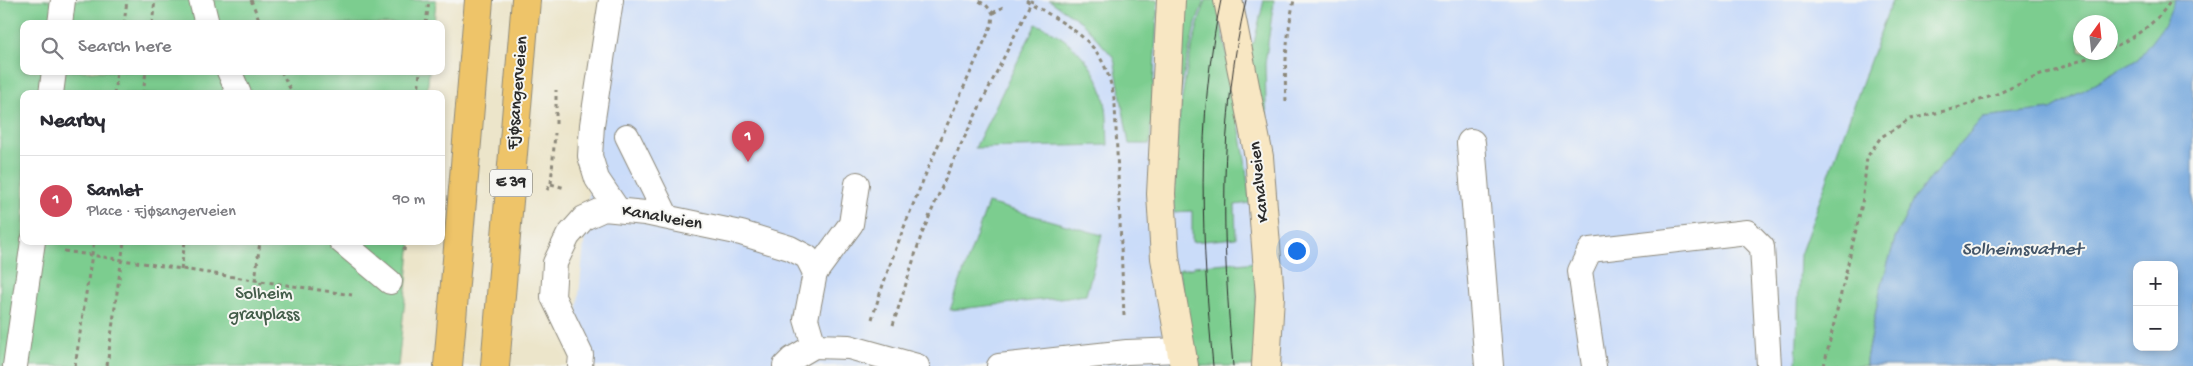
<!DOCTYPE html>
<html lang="en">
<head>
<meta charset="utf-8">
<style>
	body { margin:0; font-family:"Gochi Hand",sans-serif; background:#f7f7f7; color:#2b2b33 }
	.controls { position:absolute; right:15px; bottom:15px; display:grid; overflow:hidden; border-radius:10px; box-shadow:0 2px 8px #0003 }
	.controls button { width:45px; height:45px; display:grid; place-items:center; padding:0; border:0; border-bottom:1px solid #e1e1e2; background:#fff; color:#2b2b33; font:25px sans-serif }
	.compass { position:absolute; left:2073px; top:15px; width:45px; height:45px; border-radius:50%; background:#fff; box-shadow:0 2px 8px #0003; rotate:15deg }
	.you { position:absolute; left:1296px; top:250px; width:18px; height:18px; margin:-12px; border:4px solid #fff; border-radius:50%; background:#1a73e8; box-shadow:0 0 0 8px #1a73e833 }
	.badge { display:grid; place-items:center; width:32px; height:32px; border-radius:50%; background:#d1495b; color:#fff; font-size:16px; font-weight:700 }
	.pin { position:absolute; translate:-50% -41px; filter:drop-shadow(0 1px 2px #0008) }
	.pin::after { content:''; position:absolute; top:26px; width:18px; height:15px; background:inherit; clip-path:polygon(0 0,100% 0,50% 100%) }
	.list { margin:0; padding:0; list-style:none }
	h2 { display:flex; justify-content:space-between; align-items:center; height:65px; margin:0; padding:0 20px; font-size:21px }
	h2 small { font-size:16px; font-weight:400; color:#7c7c81 }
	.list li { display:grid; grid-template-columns:32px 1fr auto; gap:15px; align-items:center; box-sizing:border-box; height:90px; padding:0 20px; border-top:1px solid #e1e1e2 }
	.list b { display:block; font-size:19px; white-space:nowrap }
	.list p { margin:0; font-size:16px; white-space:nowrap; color:#7c7c81 }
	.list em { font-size:16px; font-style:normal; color:#7c7c81 }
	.icon { flex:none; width:28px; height:28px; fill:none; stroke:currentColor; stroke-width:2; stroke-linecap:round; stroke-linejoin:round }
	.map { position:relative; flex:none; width:2193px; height:366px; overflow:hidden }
	.search { position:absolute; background:#fff; box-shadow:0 2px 8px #0003; left:20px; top:20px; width:425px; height:55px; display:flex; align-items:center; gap:12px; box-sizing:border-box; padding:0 18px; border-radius:10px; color:#7c7c81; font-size:19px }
	.panel { position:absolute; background:#fff; box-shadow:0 2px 8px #0003; left:20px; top:90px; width:425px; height:155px; border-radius:10px }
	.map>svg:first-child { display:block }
	.built { fill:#cadcf9 }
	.green { fill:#7bcd8f; stroke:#537c5d; fill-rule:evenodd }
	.water { fill:#70a4dc; stroke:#4e6884; fill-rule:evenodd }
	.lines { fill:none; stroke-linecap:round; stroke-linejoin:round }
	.service-casing { stroke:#8c887a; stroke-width:26 }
	.minor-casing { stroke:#8c887a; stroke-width:30 }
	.secondary-casing { stroke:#8c887a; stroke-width:30 }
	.trunk-casing { stroke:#8c887a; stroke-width:30 }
	.path { stroke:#8c887a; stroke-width:3; stroke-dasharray:4 4; stroke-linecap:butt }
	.service { stroke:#fff; stroke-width:24 }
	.minor { stroke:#fff; stroke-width:28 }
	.secondary { stroke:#f8e7c3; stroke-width:28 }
	.trunk { stroke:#eec469; stroke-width:28 }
	.tram { stroke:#2b2b2b; stroke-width:1 }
	.labels { text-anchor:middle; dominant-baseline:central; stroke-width:4; stroke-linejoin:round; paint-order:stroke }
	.shield { fill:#f6f6f2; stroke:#686867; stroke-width:1 }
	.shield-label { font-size:16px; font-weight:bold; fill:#2b2b2b }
	.street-label { font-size:18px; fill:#2b2b2b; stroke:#f6f6f2 }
	.park-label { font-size:18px; fill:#435c49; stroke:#f6f6f2 }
	.water-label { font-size:19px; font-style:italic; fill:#435569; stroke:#f6f6f2 }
</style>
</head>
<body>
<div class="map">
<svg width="2193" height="366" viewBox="0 0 2193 366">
	<rect width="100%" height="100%" fill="#f6f6f2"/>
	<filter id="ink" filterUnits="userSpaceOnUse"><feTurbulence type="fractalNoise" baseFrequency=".02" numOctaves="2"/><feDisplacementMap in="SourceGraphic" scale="10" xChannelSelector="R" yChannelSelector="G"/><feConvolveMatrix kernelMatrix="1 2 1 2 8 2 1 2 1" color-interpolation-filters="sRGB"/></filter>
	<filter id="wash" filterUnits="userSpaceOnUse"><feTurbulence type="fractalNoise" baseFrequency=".0096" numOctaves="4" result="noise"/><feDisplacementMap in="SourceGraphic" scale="20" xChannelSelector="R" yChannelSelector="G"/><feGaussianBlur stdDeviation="1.12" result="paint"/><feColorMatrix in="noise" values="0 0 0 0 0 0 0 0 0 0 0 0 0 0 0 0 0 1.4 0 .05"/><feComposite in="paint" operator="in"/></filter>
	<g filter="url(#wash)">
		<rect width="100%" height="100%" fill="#ece5ca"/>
		<path class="built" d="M608 0H1905L1871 366H572Z"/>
		<g class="green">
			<path d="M0 0H436L434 24H24V71H429L427 94H24V241H411L398 366H0Z"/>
			<path d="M1049 0H1158L1150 144H1129L1114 58 1083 23Z"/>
			<path d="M1181 0H1204L1194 30 1179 95Z"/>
			<path d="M1206 0H1217L1245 159 1250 203 1235 205 1236 238 1192 242V211L1174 212C1174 139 1182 69 1206 0Z"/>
			<path d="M1264 0H1274L1265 64 1267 144 1249 52 1251 43H1254Z"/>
			<path d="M1892 0H2178L2168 28 2138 59 2051 109 1983 117 1914 198 1895 239 1880 291 1866 359V366H1796L1800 255ZM2080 22H2110V52H2080Z"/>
			<path d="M1036 24C1069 36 1099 67 1105 102 1108 116 1107 131 1108 145L975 148Z"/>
			<path d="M988 203 1102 235 1086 295 950 310Z"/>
			<path d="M1237 262V264L1257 262 1255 366H1195L1178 270 1194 268V266Z"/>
		</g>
		<path class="water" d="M2175 0H2193V366H1866V359L1880 291 1895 239 1914 198 1983 117 2051 109 2138 59 2164 25ZM2137 265H2174V347H2137Z"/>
	</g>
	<g filter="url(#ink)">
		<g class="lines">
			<defs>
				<g id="service">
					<path d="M201 0 207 24"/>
					<path d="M611 0 592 125 590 156 597 179 618 210"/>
					<path d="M60 24 63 0"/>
					<path d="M229 71 239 94"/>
					<path d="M51 94 54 71"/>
					<path d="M627 136 667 217"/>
					<path d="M341 241 390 282"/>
					<path d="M815 273 851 224 857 184"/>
					<path d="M814 346 849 347 917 366"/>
					<path d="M15 366 33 241"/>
					<path d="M580 366 581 355 553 297 555 263 568 236 584 218 604 209 645 213 741 233 790 248 807 257 815 273 806 319 814 346 792 359 785 366"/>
					<path d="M999 366 1127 352 1180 350"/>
					<path d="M1594 366 1580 271 1590 250 1747 232 1762 247 1769 366"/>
				</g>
				<path id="minor" d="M1471 143 1489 366"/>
				<g id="secondary">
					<path d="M1171 0 1161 194 1165 258 1184 366"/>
					<path d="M1228 0 1259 157 1270 296 1266 366"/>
				</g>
				<g id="trunk">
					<path d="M448 366 479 0"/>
					<path d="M495 366 526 0"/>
				</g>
			</defs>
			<use href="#service" class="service-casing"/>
			<use href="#minor" class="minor-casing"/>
			<use href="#secondary" class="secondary-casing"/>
			<use href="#trunk" class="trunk-casing"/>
			<g class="path">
				<path d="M251 0 261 24"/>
				<path d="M1026 0C1076 32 1106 40 1115 105L1124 316"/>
				<path d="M993 13 1003 7"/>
				<path d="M124 24 127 0"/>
				<path d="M152 24 155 0"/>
				<path d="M426 24 429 0"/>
				<path d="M2110 49C2134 37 2157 24 2171 0"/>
				<path d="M281 71 293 94"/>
				<path d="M114 94 117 71"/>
				<path d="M143 94 146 71"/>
				<path d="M418 94 420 71"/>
				<path d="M1286 101C1284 68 1287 32 1294 0"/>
				<path d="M556 124V90"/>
				<path d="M551 184 565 188"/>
				<path d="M547 190 551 184 555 133"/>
				<path d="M64 251 352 295"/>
				<path d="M404 251 405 241"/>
				<path d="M181 270 185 241"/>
				<path d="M255 281 260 241"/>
				<path d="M258 300 261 282"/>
				<path d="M872 319C903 217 949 122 992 24L993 13 986 5 977 0"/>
				<path d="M893 325 921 236 953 161 1032 0"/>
				<path d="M75 366 94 241"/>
				<path d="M107 366 124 241"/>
				<path d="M1824 366 1862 204 1867 157 1881 137 1911 119 1957 108 1992 96 2038 76 2104 52"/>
			</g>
			<use href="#service" class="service"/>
			<use href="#minor" class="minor"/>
			<use href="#secondary" class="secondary"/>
			<use href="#trunk" class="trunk"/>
			<g class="tram">
				<path d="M1213 366C1202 244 1195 121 1221 0"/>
				<path d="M1233 366C1222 244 1218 120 1246 0"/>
			</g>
		</g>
	</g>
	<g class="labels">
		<rect class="shield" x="490" y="169.5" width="42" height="27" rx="4"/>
		<g class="shield-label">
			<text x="511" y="183">E 39</text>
		</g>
		<g class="street-label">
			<text transform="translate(518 93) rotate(-85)">Fjøsangerveien</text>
			<text transform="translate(1260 182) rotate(-96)">Kanalveien</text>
			<text transform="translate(662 218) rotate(10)">Kanalveien</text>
		</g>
		<g class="park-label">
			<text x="264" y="294">Solheim<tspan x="264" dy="21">gravplass</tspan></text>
		</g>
		<g class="water-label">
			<text x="2022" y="250">Solheimsvatnet</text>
		</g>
	</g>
</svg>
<div class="controls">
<button>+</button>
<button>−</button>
</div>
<svg class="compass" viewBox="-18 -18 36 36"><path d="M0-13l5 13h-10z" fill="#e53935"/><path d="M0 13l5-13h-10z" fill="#7c7c81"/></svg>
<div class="you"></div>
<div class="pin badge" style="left:748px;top:162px">1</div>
<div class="search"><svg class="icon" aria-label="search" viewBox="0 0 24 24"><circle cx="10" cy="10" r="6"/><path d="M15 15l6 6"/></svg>Search here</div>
<section class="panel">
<h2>Nearby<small></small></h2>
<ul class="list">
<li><span class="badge">1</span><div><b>Samlet</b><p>Place · Fjøsangerveien</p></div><em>90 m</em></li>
</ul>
</section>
</div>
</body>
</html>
